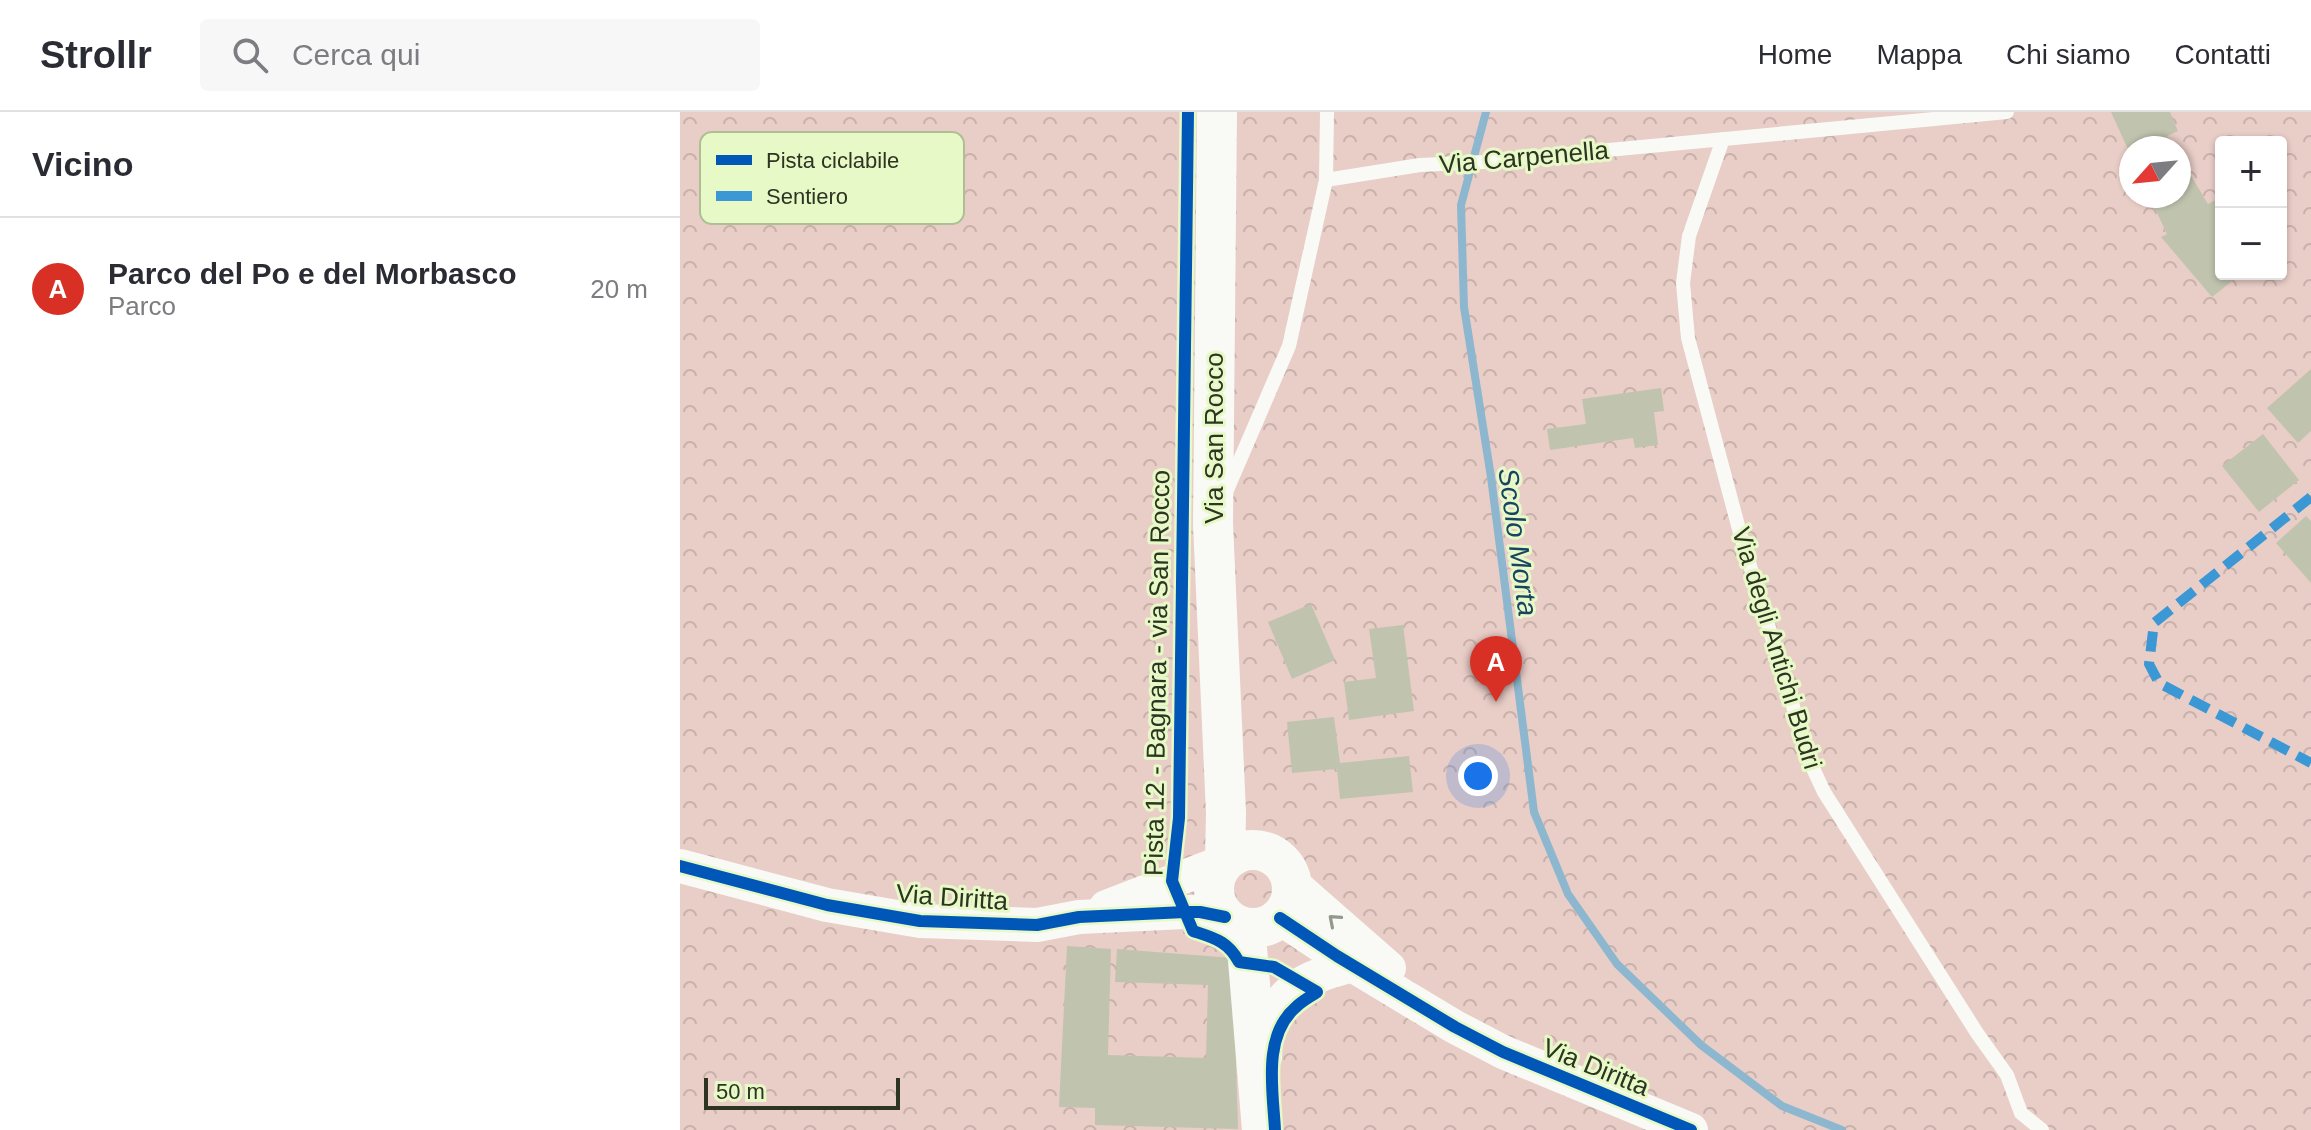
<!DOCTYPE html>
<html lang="it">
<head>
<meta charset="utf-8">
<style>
	body { margin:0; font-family:Arial,sans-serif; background:#f7f7f7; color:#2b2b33 }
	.controls { position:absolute; right:24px; top:24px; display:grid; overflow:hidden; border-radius:8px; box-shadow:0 2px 6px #0004 }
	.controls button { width:72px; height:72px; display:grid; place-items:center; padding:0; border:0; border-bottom:2px solid #e1e1e2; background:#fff; color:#2b2b33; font:40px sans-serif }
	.compass { position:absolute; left:1439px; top:24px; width:72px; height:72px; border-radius:50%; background:#fff; box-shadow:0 2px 6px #0004; rotate:243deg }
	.scale { position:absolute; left:24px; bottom:20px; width:196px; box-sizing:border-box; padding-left:8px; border:4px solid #2d3421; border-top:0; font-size:22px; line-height:28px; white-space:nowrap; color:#2d3421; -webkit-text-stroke:6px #e7f9c7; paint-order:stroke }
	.you { position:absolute; left:798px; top:664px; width:28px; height:28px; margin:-20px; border:6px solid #fff; border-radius:50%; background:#1a73e8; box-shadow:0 0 0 12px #1a73e833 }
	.badge { display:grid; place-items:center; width:52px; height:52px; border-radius:50%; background:#d93025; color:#fff; font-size:26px; font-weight:700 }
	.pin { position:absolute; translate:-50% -66px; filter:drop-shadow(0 2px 4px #0008) }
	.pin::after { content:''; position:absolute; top:42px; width:28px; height:24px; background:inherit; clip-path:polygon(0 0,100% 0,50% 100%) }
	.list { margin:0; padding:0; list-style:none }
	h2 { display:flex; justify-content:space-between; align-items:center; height:104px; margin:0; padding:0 32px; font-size:34px }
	h2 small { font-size:26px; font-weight:400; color:#7c7c81 }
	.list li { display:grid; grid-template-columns:52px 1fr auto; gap:24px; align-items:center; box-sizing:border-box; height:144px; padding:0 32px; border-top:2px solid #e1e1e2 }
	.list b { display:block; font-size:30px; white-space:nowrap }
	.list p { margin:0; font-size:26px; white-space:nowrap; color:#7c7c81 }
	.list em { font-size:26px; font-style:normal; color:#7c7c81 }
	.icon { flex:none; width:44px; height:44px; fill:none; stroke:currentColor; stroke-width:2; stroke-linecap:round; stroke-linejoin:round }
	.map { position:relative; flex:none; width:1631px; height:1018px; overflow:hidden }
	header { display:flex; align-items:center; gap:48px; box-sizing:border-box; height:112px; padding:0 40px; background:#fff; border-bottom:2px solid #e1e1e2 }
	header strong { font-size:38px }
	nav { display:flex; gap:44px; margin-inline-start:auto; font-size:28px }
	.search { width:560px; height:72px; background:#f7f7f7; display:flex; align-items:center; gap:20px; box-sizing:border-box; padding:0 28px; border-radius:8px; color:#7c7c81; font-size:30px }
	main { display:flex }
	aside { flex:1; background:#fff }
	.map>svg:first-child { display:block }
	.park { fill:url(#park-crowns); fill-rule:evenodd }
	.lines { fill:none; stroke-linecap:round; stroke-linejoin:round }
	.stream { stroke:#8cb7cf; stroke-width:8 }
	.building { fill:#c0c4ae }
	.service { stroke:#f9faf6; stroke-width:14 }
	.tertiary { stroke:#f9faf6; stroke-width:34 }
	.secondary { stroke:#f9faf6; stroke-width:40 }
	.quiet { stroke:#3c97d5; stroke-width:10; stroke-dasharray:20 10; stroke-linecap:butt }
	.cycleway-casing { stroke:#e7f9c7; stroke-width:17 }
	.cycleway { stroke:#0057b8; stroke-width:12 }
	.oneway { stroke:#93978c }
	.labels { text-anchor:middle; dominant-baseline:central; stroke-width:6; stroke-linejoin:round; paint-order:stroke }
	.street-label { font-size:26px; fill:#2d3421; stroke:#e7f9c7 }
	.water-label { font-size:28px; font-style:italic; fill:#194363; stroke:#e7f9c7 }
	.key { fill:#e7f9c7; stroke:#afbe95; stroke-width:2 }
	.key-label { font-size:22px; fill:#2d3421 }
</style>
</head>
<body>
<header>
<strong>Strollr</strong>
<div class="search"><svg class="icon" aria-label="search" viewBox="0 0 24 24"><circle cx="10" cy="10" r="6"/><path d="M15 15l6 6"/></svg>Cerca qui</div>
<nav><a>Home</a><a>Mappa</a><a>Chi siamo</a><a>Contatti</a></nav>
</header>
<main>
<aside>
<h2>Vicino<small></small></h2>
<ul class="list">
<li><span class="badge">A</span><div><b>Parco del Po e del Morbasco</b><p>Parco</p></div><em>20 m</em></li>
</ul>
</aside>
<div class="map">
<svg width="1631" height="1018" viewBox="0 0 1631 1018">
	<defs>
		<pattern id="park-crowns" width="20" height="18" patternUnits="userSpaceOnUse" patternTransform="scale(2)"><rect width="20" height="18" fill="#e9cdc7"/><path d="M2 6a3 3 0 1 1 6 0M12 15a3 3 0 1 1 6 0" fill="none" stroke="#c8b1ab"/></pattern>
	</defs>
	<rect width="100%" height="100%" fill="#d6e1c5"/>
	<path class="park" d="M0 0H1631V1018H0ZM1541 30H1601V162H1541ZM1451 36H1499V84H1451Z"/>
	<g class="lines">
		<path class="stream" d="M806 0 781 93 784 195 811 365 854 700 888 782 937 852 1021 933 1102 994 1162 1018"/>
	</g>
	<g class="building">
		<path d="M1431 0H1490L1498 19 1487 24 1494 36H1451V44Z"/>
		<path d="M1499 44 1528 92 1541 85V162H1561L1532 185 1481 125 1487 122 1469 84H1499Z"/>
		<path d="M1631 257V319L1618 331 1587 296Z"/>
		<path d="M981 276 984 299 974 300 978 333 955 336 953 326 870 338 867 317 906 312 902 287Z"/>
		<path d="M1583 322 1619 368 1579 400 1542 354Z"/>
		<path d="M1626 404 1631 409V471L1596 431Z"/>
		<path d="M631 492 655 548 612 567 588 510Z"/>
		<path d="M723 513 734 599 669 608 664 570 696 566 689 517Z"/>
		<path d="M654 605 660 651 729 644 733 680 660 687 657 657 612 661 607 610Z"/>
		<path d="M387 834 431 837 428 943 526 946 528 873 435 870 437 837 553 846 558 1017 415 1013V996L379 995Z"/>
	</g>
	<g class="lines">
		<g class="service">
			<path d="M1043 27 1009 124 1003 171 1008 226 1060 421 1130 650 1144 680 1297 921 1327 963 1341 1001 1362 1018"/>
			<path d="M646 68 740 53 803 50 1327 0"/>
			<path d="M547 378 609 234 646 68 647 0"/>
		</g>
		<g class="tertiary">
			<path d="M0 754 147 793 240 809 357 813 399 805 505 800H520L545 805"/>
			<path d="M612 771 709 856"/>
			<path d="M426 795 545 749"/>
			<path d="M600 806 657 844 775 915 823 940 1011 1018"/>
			<path d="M585 945C586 933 585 917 590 907 608 870 637 863 673 853"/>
		</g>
		<g class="secondary">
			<path d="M537 0 533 412 546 701 545 749"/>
			<circle cx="573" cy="777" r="39"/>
			<path d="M560 814 567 836 582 1018"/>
		</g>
		<path class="quiet" d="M1631 385 1474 511 1469 552 1479 571 1631 651"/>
		<defs>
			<g id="cycleway">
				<path d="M508 0 499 706 492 769 513 819C534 826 548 829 559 850L594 855 637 880C630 885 622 889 616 895 582 924 593 979 595 1018"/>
				<path d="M0 754 147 793 240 809 357 813 399 805 505 800H520L545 805"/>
				<path d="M600 806 657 844 775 915 823 940 1011 1018"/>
			</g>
		</defs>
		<use href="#cycleway" class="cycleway-casing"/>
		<use href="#cycleway" class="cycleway"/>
	</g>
	<defs><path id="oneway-chevron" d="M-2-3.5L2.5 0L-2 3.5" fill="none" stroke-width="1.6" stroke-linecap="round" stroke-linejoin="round" transform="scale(2)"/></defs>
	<use class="oneway" href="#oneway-chevron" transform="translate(654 808) rotate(-139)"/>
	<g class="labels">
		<g class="street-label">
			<text transform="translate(844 45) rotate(-5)">Via Carpenella</text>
			<text transform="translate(534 326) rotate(-90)">Via San Rocco</text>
			<text transform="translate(1097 536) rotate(73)">Via degli Antichi Budri</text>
			<text transform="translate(477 561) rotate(-89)">Pista 12 - Bagnara - via San Rocco</text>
			<text transform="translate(272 785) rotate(4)">Via Diritta</text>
			<text transform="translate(916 955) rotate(22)">Via Diritta</text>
		</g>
		<g class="water-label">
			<text transform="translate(838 430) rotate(82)">Scolo Morta</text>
		</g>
	</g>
	<rect x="20" y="20" width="264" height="92" rx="12" class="key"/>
	<rect x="36" y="43" width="36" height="10" fill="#0057b8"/>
	<rect x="36" y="79" width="36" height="10" fill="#3c97d5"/>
	<g class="key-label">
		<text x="86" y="56">Pista ciclabile</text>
		<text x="86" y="92">Sentiero</text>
	</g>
</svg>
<div class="controls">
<button>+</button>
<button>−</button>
</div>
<svg class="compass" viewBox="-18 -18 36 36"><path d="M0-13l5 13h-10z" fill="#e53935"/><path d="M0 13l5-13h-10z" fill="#7c7c81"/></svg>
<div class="scale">50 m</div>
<div class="you"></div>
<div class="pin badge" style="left:816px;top:590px">A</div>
</div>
</main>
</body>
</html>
